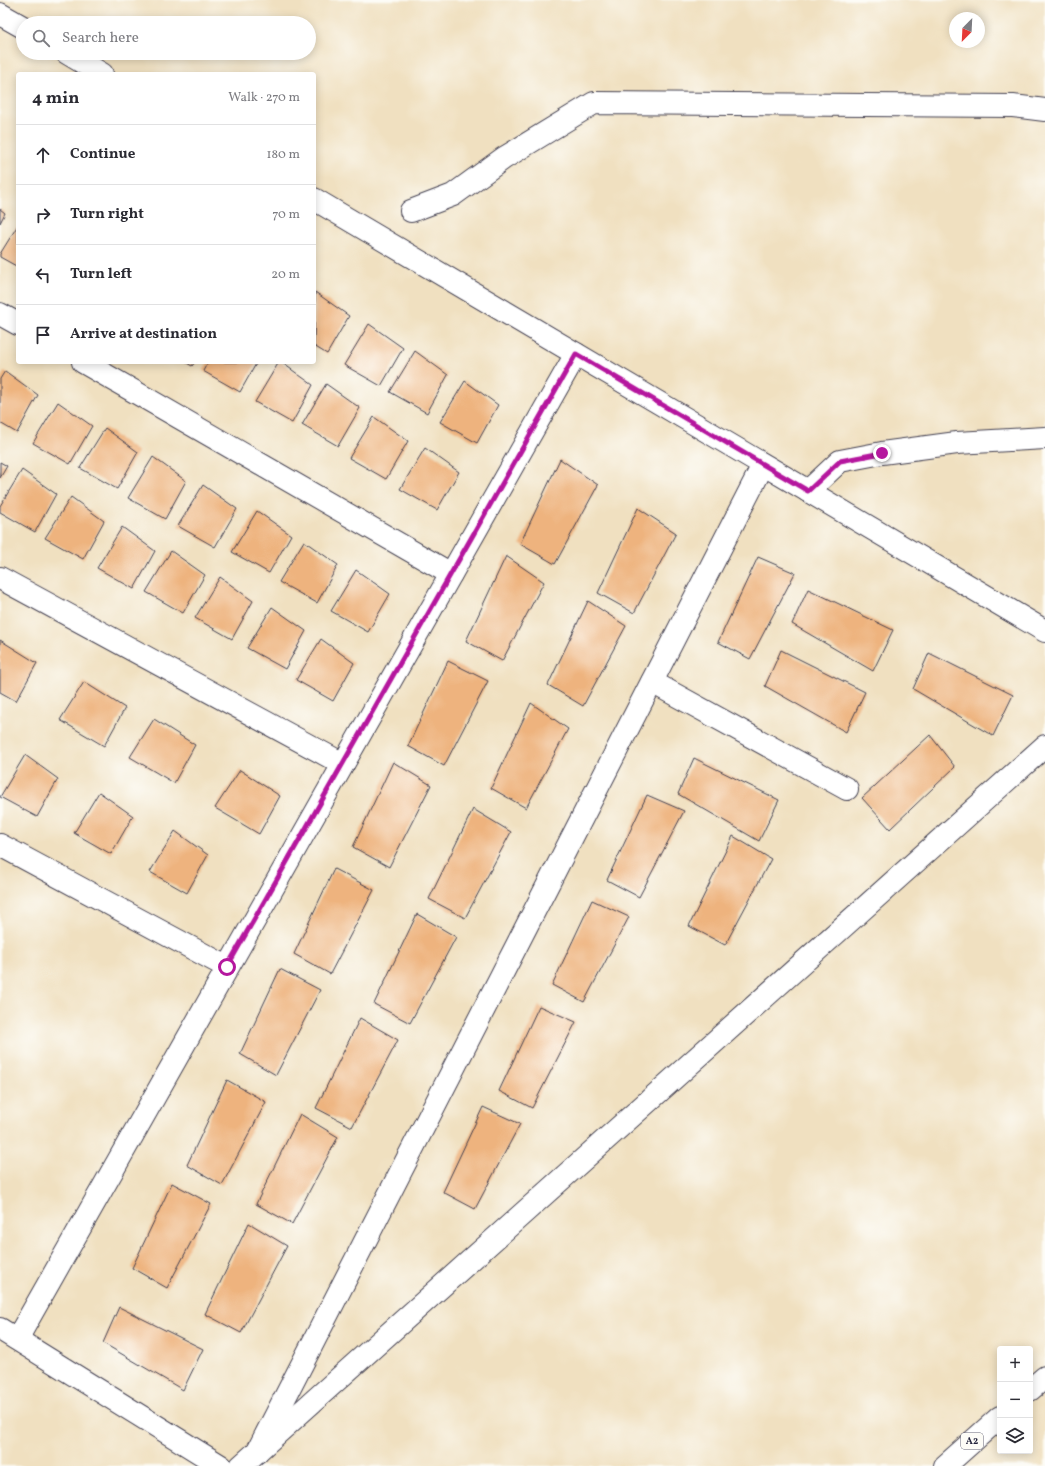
<!DOCTYPE html>
<html lang="en">
<head>
<meta charset="utf-8">
<style>
	body { margin:0; font-family:Vollkorn,serif; background:#f7f7f7; color:#2b2b33 }
	.controls { position:absolute; right:12px; bottom:12px; display:grid; overflow:hidden; border-radius:4px; box-shadow:0 2px 10px #0003 }
	.controls button { width:36px; height:36px; display:grid; place-items:center; padding:0; border:0; border-bottom:1px solid #e1e1e2; background:#fff; color:#2b2b33; font:20px sans-serif }
	.compass { position:absolute; left:949px; top:12px; width:36px; height:36px; border-radius:50%; background:#fff; box-shadow:0 2px 10px #0003; rotate:204deg }
	.stop { position:absolute; width:12px; height:12px; margin:-9px; border:3px solid #b5179e; border-radius:50%; background:#fff }
	.stop.end { background:#b5179e; border-color:#fff; box-shadow:0 1px 4px #0008 }
	.list { margin:0; padding:0; list-style:none }
	h2 { display:flex; justify-content:space-between; align-items:center; height:52px; margin:0; padding:0 16px; font-size:17px }
	h2 small { font-size:13px; font-weight:400; color:#7c7c81 }
	.list li { display:grid; grid-template-columns:26px 1fr auto; gap:12px; align-items:center; box-sizing:border-box; height:60px; padding:0 16px; border-top:1px solid #e1e1e2 }
	.list b { display:block; font-size:15px; white-space:nowrap }
	.list em { font-size:13px; font-style:normal; color:#7c7c81 }
	.icon { flex:none; width:22px; height:22px; fill:none; stroke:currentColor; stroke-width:2; stroke-linecap:round; stroke-linejoin:round }
	.map { position:relative; flex:none; width:1045px; height:1466px; overflow:hidden }
	.search { position:absolute; background:#fff; box-shadow:0 2px 10px #0003; left:16px; top:16px; width:300px; height:44px; display:flex; align-items:center; gap:10px; box-sizing:border-box; padding:0 14px; border-radius:22px; color:#7c7c81; font-size:15px }
	.panel { position:absolute; background:#fff; box-shadow:0 2px 10px #0003; left:16px; top:72px; width:300px; height:292px; border-radius:4px }
	.map>svg:first-child { display:block }
	.building { fill:#eeb37e }
	.lines { fill:none; stroke-linecap:round; stroke-linejoin:round }
	.minor-casing { stroke:#413e4f; stroke-width:24 }
	.highway-casing { stroke:#413e4f; stroke-width:24 }
	.minor { stroke:#fff; stroke-width:22 }
	.highway { stroke:#fff; stroke-width:22 }
	.route { stroke:#b5179e; stroke-width:5 }
	.labels { text-anchor:middle; dominant-baseline:central; stroke-width:3; stroke-linejoin:round; paint-order:stroke }
	.shield { fill:#fdfcf7; stroke:#646373; stroke-width:1 }
	.shield-label { font-size:10px; font-weight:bold; fill:#22223b }
</style>
</head>
<body>
<div class="map">
<svg width="1045" height="1466" viewBox="0 0 1045 1466">
	<rect width="100%" height="100%" fill="#fdfcf7"/>
	<filter id="ink" filterUnits="userSpaceOnUse"><feTurbulence type="fractalNoise" baseFrequency=".025" numOctaves="2"/><feDisplacementMap in="SourceGraphic" scale="8" xChannelSelector="R" yChannelSelector="G"/><feConvolveMatrix kernelMatrix="1 2 1 2 8 2 1 2 1" color-interpolation-filters="sRGB"/></filter>
	<filter id="wash" filterUnits="userSpaceOnUse"><feTurbulence type="fractalNoise" baseFrequency=".012" numOctaves="4" result="noise"/><feDisplacementMap in="SourceGraphic" scale="16" xChannelSelector="R" yChannelSelector="G"/><feGaussianBlur stdDeviation="0.9" result="paint"/><feColorMatrix in="noise" values="0 0 0 0 0 0 0 0 0 0 0 0 0 0 0 0 0 1.4 0 .05"/><feComposite in="paint" operator="in"/></filter>
	<g filter="url(#wash)">
		<rect width="100%" height="100%" fill="#f0e0c0"/>
		<g id="blocks">
			<g class="building">
				<path d="M0 209 5 213 0 223Z"/>
				<path d="M18 225V267L0 257V254Z"/>
				<path d="M315 292 349 316 327 354 314 346Z"/>
				<path d="M369 324 403 348 381 386 344 365Z"/>
				<path d="M415 351 448 375 427 413 390 392Z"/>
				<path d="M185 362H195L192 366Z"/>
				<path d="M208 362H257L240 392 203 371Z"/>
				<path d="M279 362H281L313 385 292 423 255 402Z"/>
				<path d="M5 371 38 395 17 433 0 423V379Z"/>
				<path d="M465 381 498 405 477 443 440 422Z"/>
				<path d="M326 384 360 408 338 446 302 425Z"/>
				<path d="M58 402 92 426 70 464 33 443Z"/>
				<path d="M374 417 408 441 386 479 349 458Z"/>
				<path d="M105 428 138 452 117 489 80 468Z"/>
				<path d="M425 448 459 472 437 510 400 489Z"/>
				<path d="M153 457 186 481 165 519 128 498Z"/>
				<path d="M560 459 598 485 555 564 520 544Z"/>
				<path d="M0 462 7 466 0 478Z"/>
				<path d="M22 470 56 494 35 532 0 512V506Z"/>
				<path d="M203 485 237 509 215 547 178 526Z"/>
				<path d="M71 497 104 521 83 559 45 538Z"/>
				<path d="M638 508 676 533 634 613 598 593Z"/>
				<path d="M257 511 291 535 269 573 232 552Z"/>
				<path d="M122 527 155 551 134 589 97 568Z"/>
				<path d="M304 541 338 565 317 603 279 582Z"/>
				<path d="M171 551 205 575 183 613 146 592Z"/>
				<path d="M506 556 544 582 502 661 466 641Z"/>
				<path d="M758 557 795 573 750 659 718 642Z"/>
				<path d="M356 570 390 594 368 632 331 611Z"/>
				<path d="M220 577 253 601 232 639 195 618Z"/>
				<path d="M808 589 893 630 873 671 792 624Z"/>
				<path d="M588 601 626 626 583 706 548 685Z"/>
				<path d="M272 607 306 631 285 669 247 648Z"/>
				<path d="M321 639 354 663 333 701 296 680Z"/>
				<path d="M0 640 37 663 16 701 0 692Z"/>
				<path d="M781 650 865 692 846 732 765 686Z"/>
				<path d="M929 653 1013 695 993 736 913 689Z"/>
				<path d="M448 661 488 681 444 766 408 746Z"/>
				<path d="M84 682 125 708 104 746 60 720Z"/>
				<path d="M531 703 568 729 526 808 491 788Z"/>
				<path d="M154 719 195 745 174 783 130 757Z"/>
				<path d="M930 735 955 767 890 829 862 798Z"/>
				<path d="M25 755 58 779 37 817 0 797Z"/>
				<path d="M694 758 779 800 759 841 678 794Z"/>
				<path d="M393 762 431 785 389 867 353 847Z"/>
				<path d="M240 770 280 796 259 834 215 808Z"/>
				<path d="M99 792 133 816 111 854 74 833Z"/>
				<path d="M647 795 684 811 639 897 607 880Z"/>
				<path d="M473 809 511 832 465 918 429 899Z"/>
				<path d="M175 831 208 855 187 893 150 872Z"/>
				<path d="M733 836 771 859 725 945 689 926Z"/>
				<path d="M334 869 374 890 330 974 294 954Z"/>
				<path d="M592 900 629 917 584 1002 552 985Z"/>
				<path d="M417 914 456 937 410 1023 374 1004Z"/>
				<path d="M280 969 320 990 276 1075 240 1054Z"/>
				<path d="M539 1006 576 1022 532 1108 499 1091Z"/>
				<path d="M360 1018 398 1040 352 1127 316 1108Z"/>
				<path d="M227 1080 266 1102 222 1185 187 1165Z"/>
				<path d="M483 1107 520 1124 475 1209 443 1192Z"/>
				<path d="M300 1114 338 1137 292 1224 256 1204Z"/>
				<path d="M172 1183 211 1204 167 1288 132 1268Z"/>
				<path d="M249 1223 287 1246 241 1333 205 1314Z"/>
				<path d="M119 1307 203 1349 183 1390 103 1343Z"/>
			</g>
		</g>
	</g>
	<g filter="url(#ink)">
		<use href="#blocks" fill-opacity="0" stroke="#413e4f" stroke-width="1"/>
		<g class="lines">
			<defs>
				<g id="minor">
					<path d="M0 14 23 27"/>
					<path d="M67 53 102 74"/>
					<path d="M314 199 1045 631"/>
					<path d="M411 211 453 195 504 158 594 103 1013 106 1045 110"/>
					<path d="M0 314 18 324"/>
					<path d="M83 362 451 574"/>
					<path d="M808 491 840 461 882 453 957 443 1045 438"/>
					<path d="M0 578 343 764"/>
					<path d="M652 682 847 789"/>
					<path d="M0 845 227 967"/>
					<path d="M0 1329 221 1466"/>
					<path d="M17 1339 576 354"/>
					<path d="M257 1452 763 465"/>
					<path d="M241 1466 1045 746"/>
				</g>
				<g id="highway">
					<path d="M1030 1390 1045 1377"/>
					<path d="M945 1466 1000 1417"/>
				</g>
			</defs>
			<use href="#minor" class="minor-casing"/>
			<use href="#highway" class="highway-casing"/>
			<use href="#minor" class="minor"/>
			<use href="#highway" class="highway"/>
		</g>
	</g>
	<g class="lines" filter="url(#ink)">
		<path class="route" d="M227 967 576 354 808 491 840 461 882 453"/>
	</g>
	<g class="labels">
		<rect class="shield" x="961" y="1433" width="22" height="16" rx="3"/>
		<g class="shield-label">
			<text x="972" y="1441">A2</text>
		</g>
	</g>
</svg>
<div class="controls">
<button>+</button>
<button>−</button>
<button><svg class="icon" aria-label="layers" viewBox="0 0 24 24"><path d="M12 4l9 5-9 5-9-5zM3 14l9 5 9-5"/></svg></button>
</div>
<svg class="compass" viewBox="-18 -18 36 36"><path d="M0-13l5 13h-10z" fill="#e53935"/><path d="M0 13l5-13h-10z" fill="#7c7c81"/></svg>
<div class="stop" style="left:227px;top:967px"></div>
<div class="stop end" style="left:882px;top:453px"></div>
<div class="search"><svg class="icon" aria-label="search" viewBox="0 0 24 24"><circle cx="10" cy="10" r="6"/><path d="M15 15l6 6"/></svg>Search here</div>
<section class="panel">
<h2>4 min<small>Walk · 270 m</small></h2>
<ul class="list">
<li><svg class="icon" aria-label="ahead" viewBox="0 0 24 24"><path d="M12 20V5M6 11l6-6 6 6"/></svg><div><b>Continue</b></div><em>180 m</em></li>
<li><svg class="icon" aria-label="right" viewBox="0 0 24 24"><path d="M7 20v-9h11M14 6l5 5-5 5"/></svg><div><b>Turn right</b></div><em>70 m</em></li>
<li><svg class="icon" aria-label="left" viewBox="0 0 24 24"><path d="M17 20v-9H6M10 6l-5 5 5 5"/></svg><div><b>Turn left</b></div><em>20 m</em></li>
<li><svg class="icon" aria-label="arrive" viewBox="0 0 24 24"><path d="M6 21V4h12l-3 4 3 4H6"/></svg><div><b>Arrive at destination</b></div></li>
</ul>
</section>
</div>
</body>
</html>
